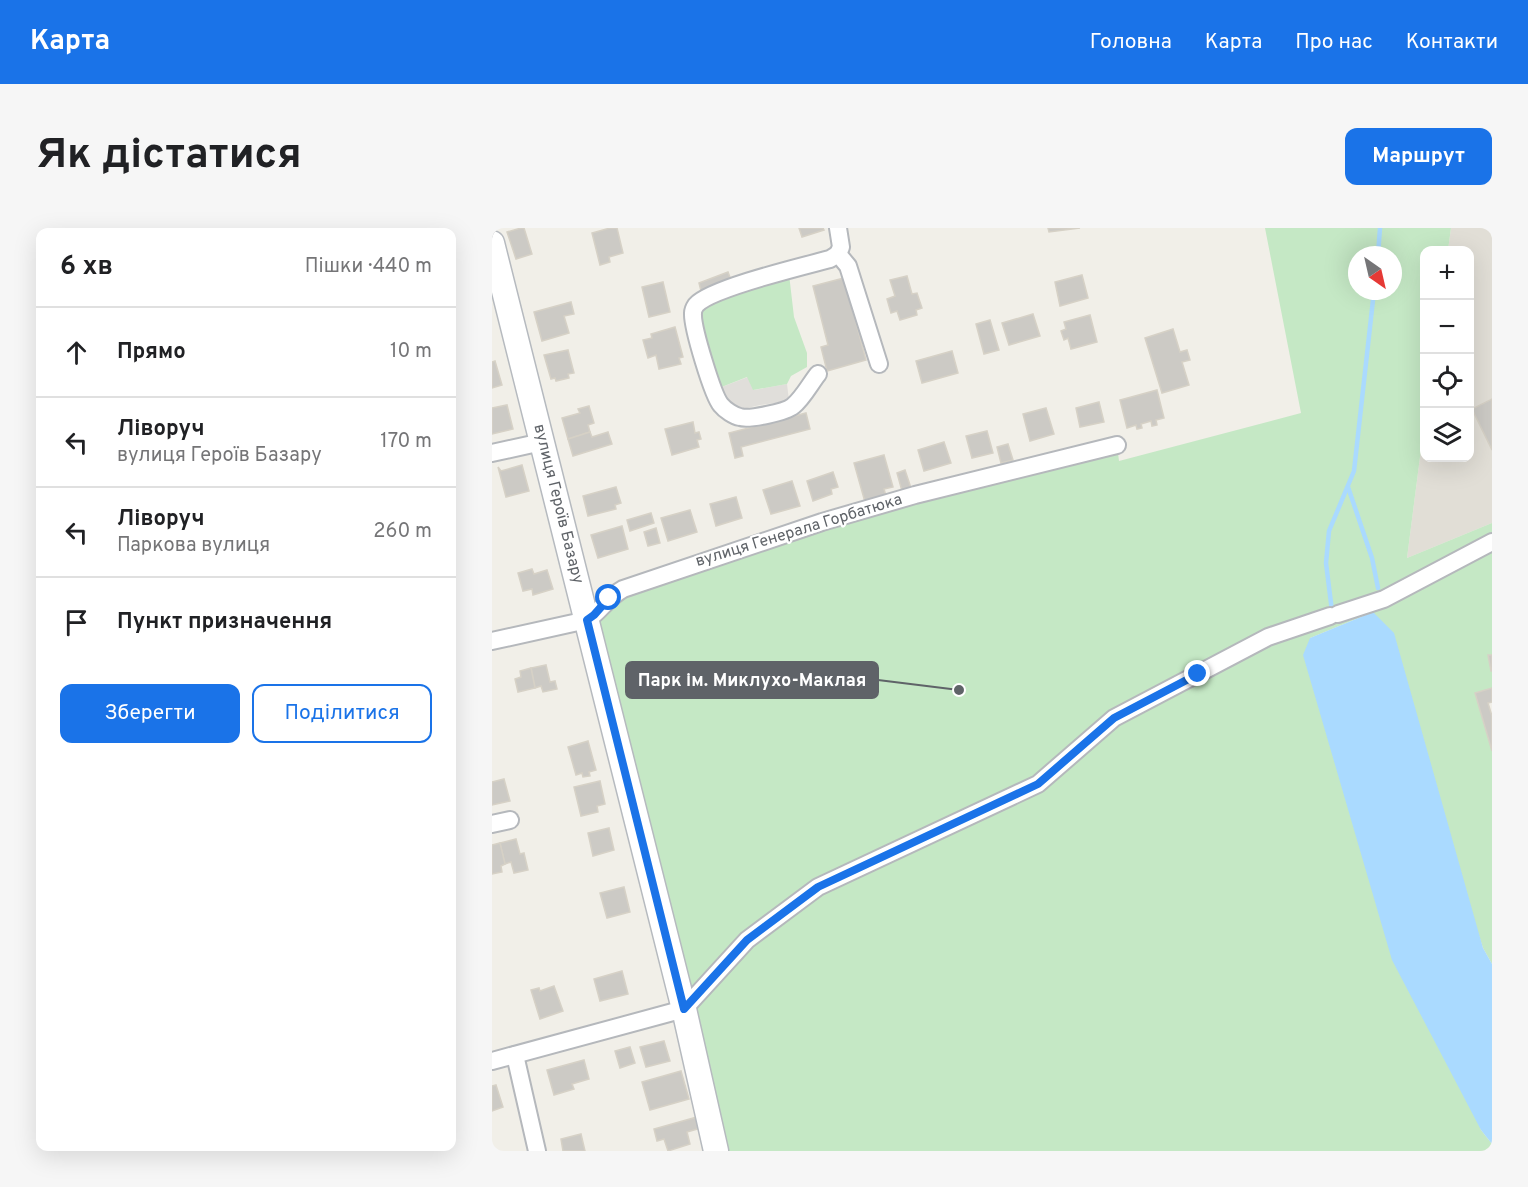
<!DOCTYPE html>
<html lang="uk">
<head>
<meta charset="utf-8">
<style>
	body { margin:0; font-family:Overpass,sans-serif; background:#f6f6f6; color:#202124 }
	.controls { position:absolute; right:18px; top:18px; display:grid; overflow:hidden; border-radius:12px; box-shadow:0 6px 24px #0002 }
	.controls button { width:54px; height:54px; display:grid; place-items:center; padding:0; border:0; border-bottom:2px solid #e0e0e0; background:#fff; color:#202124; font:30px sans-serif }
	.compass { position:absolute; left:856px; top:18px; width:54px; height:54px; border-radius:50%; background:#fff; box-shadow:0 6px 24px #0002; rotate:146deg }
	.stop { position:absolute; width:18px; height:18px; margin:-14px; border:4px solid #1a73e8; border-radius:50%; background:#fff }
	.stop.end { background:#1a73e8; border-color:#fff; box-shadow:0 2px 6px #0008 }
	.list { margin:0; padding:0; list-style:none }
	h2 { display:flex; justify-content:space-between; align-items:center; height:78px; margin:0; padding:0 24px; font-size:26px }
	h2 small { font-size:20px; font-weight:400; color:#757577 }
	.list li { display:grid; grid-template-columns:39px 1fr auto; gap:18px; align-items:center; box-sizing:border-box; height:90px; padding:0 24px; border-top:2px solid #e0e0e0 }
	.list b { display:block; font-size:22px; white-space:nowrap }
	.list p { margin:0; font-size:20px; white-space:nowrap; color:#757577 }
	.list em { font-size:20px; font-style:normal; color:#757577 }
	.actions { display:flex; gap:12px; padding:18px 24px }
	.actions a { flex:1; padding:14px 0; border:2px solid #1a73e8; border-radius:12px; text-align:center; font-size:21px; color:#1a73e8 }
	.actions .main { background:#1a73e8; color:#fff }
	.icon { flex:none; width:33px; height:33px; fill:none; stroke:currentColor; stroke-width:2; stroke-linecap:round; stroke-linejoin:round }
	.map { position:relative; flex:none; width:1000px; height:923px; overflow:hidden; border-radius:12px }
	header { display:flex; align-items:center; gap:36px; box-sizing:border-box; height:84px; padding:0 30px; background:#1a73e8; color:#fff }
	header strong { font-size:28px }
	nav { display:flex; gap:33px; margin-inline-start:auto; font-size:21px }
	.intro { display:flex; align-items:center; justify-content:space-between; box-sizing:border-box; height:144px; padding:0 36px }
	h1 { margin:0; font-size:42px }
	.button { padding:15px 27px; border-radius:12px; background:#1a73e8; color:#fff; font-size:21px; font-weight:700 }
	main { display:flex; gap:36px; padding:0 36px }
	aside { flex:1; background:#fff; border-radius:12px; box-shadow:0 6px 24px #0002 }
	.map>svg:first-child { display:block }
	.industrial { fill:#e0deda }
	.education { fill:#e1ded6 }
	.green { fill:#c5e8c5; fill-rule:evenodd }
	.water { fill:#aadaff }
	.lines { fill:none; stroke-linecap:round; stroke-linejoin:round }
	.stream { stroke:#aadaff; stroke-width:4.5 }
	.building { fill:#cccac5; stroke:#d6d1c6; stroke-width:1.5 }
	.street-casing { stroke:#b5b8bc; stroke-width:20 }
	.secondary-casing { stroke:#b6babf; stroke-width:27 }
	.street { stroke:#fff; stroke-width:16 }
	.secondary { stroke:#fff; stroke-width:24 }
	.route { stroke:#1a73e8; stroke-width:8 }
	.labels { text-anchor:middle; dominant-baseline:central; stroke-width:4.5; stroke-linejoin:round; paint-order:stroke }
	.street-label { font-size:16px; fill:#5f6368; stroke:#fff }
	.leader { fill:none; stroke:#5f6368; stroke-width:2 }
	.callout-dot { fill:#5f6368; stroke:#fff; stroke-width:2 }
	.callout { fill:#5f6368; stroke:#5f6368; stroke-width:2 }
	.callout-label { font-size:18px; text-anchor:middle; font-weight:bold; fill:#fff }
</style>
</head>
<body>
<header>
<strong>Карта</strong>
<nav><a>Головна</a><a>Карта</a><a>Про нас</a><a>Контакти</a></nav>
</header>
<div class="intro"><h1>Як дістатися</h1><a class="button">Маршрут</a></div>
<main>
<aside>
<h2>6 хв<small>Пішки · 440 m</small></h2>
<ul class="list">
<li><svg class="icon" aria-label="ahead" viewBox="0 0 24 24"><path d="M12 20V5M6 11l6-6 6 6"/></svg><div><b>Прямо</b></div><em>10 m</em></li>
<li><svg class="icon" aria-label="left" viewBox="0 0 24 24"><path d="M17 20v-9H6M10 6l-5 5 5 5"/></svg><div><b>Ліворуч</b><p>вулиця Героїв Базару</p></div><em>170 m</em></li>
<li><svg class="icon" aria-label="left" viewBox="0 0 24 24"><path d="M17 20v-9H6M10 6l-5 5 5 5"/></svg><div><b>Ліворуч</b><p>Паркова вулиця</p></div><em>260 m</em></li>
<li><svg class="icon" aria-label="arrive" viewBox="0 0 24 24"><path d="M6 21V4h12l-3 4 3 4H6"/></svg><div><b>Пункт призначення</b></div></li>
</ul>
<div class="actions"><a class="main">Зберегти</a><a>Поділитися</a></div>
</aside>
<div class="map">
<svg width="1000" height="923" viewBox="0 0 1000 923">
	<rect width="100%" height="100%" fill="#f1efe8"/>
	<path class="industrial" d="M256 149 262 162 295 156 297 173 268 177 247 182 241 179 227 160Z"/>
	<path class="education" d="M959 0H1000V295L915 330 932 198V230H978V22H956Z"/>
	<g class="green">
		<path d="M773 0H959L956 22H932V198L915 330 1000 295V460L984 465 1000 523V736L991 720 881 384 818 410 989 902 1000 916V923H224L99 390 142 356 625 217 627 233 809 185ZM865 27H901V63H865Z"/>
		<path d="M297 46 302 89 315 125V139L299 148 295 156 261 162 255 149 227 160 206 89 209 80 216 74Z"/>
	</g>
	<path class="water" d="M881 384 902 405 991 720 1000 736V916L989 902 900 732 811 427 818 410Z"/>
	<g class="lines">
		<g class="stream">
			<path d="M886 27 888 0"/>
			<path d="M856 259 880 330 886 360"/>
			<path d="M840 383 834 335 837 303 862 243 882 63"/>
		</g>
	</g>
	<g class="building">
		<path d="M29 0H32L40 26 24 31 15 4Z"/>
		<path d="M118 0H125L131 25 117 29 118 34 108 37 100 5Z"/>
		<path d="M307 0H331L332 2 310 9Z"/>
		<path d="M556 0H588L557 4Z"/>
		<path d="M236 44 239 52 209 63 207 55Z"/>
		<path d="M590 47 596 70 568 78 563 54Z"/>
		<path d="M415 48 420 66 425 65 430 80 424 82 425 87 408 92 405 83 399 85 395 71 403 68 398 52Z"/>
		<path d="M352 50 374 132 335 143 329 119 336 117 321 58Z"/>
		<path d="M171 54 178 84 157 89 150 59Z"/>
		<path d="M79 74 82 86 72 88 77 105 50 113 42 84Z"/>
		<path d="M541 86 548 108 517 117 510 95Z"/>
		<path d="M598 87 605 114 579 121 576 110 572 112 569 103 574 101 572 94Z"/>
		<path d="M498 92 507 122 492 126 484 96Z"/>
		<path d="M183 99 191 129 187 130 189 136 167 141 164 127 156 130 151 112 160 110 159 106Z"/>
		<path d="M681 101 688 124 695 122 698 132 690 134 697 157 670 165 653 110Z"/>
		<path d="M76 122 82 145 76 146 77 150 64 153 63 150 59 151 52 127Z"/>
		<path d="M460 123 466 145 430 155 424 133Z"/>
		<path d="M3 133 10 157 0 160V134Z"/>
		<path d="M665 162 672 190 664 192 665 197 660 198 659 193 649 196 650 200 645 201 644 197 635 200 628 172Z"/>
		<path d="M1000 171V222L980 181Z"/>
		<path d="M607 174 612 194 588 199 584 180Z"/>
		<path d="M15 177 21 201 0 206V180Z"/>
		<path d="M97 178 102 195 96 197 98 204 76 211 70 190 88 185 86 181Z"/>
		<path d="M554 180 562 206 538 213 531 186Z"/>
		<path d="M314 185 318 201 249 219 251 228 243 230 237 205Z"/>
		<path d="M201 194 203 205 207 204 209 211 205 212 207 219 180 227 173 201Z"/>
		<path d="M495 203 501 225 480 230 474 208Z"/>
		<path d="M98 204 100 209 116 204 120 216 81 228 76 211Z"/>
		<path d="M452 214 459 235 432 243 426 222Z"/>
		<path d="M516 216 521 232 509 235 505 219Z"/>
		<path d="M392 227 401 259 392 261 394 268 373 274 362 235Z"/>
		<path d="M30 237 37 263 14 269 6 239 9 243Z"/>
		<path d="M413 242 419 260 410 263 405 245Z"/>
		<path d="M341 244 346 259 339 261 340 266 321 273 315 253Z"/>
		<path d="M300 253 308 278 279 286 271 262Z"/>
		<path d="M124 259 129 275 123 277 124 281 96 288 91 268Z"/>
		<path d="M244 269 250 290 224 298 218 276Z"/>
		<path d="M198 282 205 304 176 313 169 290Z"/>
		<path d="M159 285 162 295 138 303 135 292Z"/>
		<path d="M130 298 136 321 106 330 99 307Z"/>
		<path d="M164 300 168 315 156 318 152 304Z"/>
		<path d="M40 341 42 346 55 342 61 361 41 367 40 361 31 363 26 345Z"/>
		<path d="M996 427H1000V443H999Z"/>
		<path d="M54 437 58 454 63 453 65 461 51 464 49 458 43 460 39 440Z"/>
		<path d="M39 440 43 460 26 464 23 451 29 449 28 443Z"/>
		<path d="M1000 460V474L996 475 1000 488V523L983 465Z"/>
		<path d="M96 513 104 542 97 544 98 548 91 549 90 545 84 547 76 519Z"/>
		<path d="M12 551 18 573 0 577V554Z"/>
		<path d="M108 553 113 576 105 578 106 584 89 588 82 559Z"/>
		<path d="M117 600 122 622 101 628 96 605Z"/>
		<path d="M24 611 28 626 32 625 36 642 22 645 19 634 13 636 8 615Z"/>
		<path d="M8 615 13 636 9 638 10 644 0 646V617Z"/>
		<path d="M132 659 138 684 115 690 108 665Z"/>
		<path d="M130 743 136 766 108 773 102 751Z"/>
		<path d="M62 758 71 783 48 791 39 762 47 760 48 763Z"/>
		<path d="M172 813 178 833 154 839 148 819Z"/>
		<path d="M138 819 143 835 128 840 123 823Z"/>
		<path d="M92 832 97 851 80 856 82 861 62 867 55 842Z"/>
		<path d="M189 843 197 871 158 882 150 854Z"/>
		<path d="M4 857 11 879 0 883V858Z"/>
		<path d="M205 889 209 900 195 904 198 916 176 923 172 911 165 913 162 901Z"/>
		<path d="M89 906 93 923H71L69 911Z"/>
	</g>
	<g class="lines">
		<defs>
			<g id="street">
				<path d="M346 0 349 19 346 26"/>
				<path d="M326 146C318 156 311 170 301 178 294 184 257 192 248 189 242 188 233 182 229 177 221 168 200 99 201 85 201 82 202 80 204 77 219 60 312 38 338 31L346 26 356 38 387 136"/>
				<path d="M0 225 50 214"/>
				<path d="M846 386 892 371 1000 314"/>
				<path d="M0 413 95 392C108 384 115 370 131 361L330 294 423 267 625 217"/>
				<path d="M0 596 18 592"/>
				<path d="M23 827 45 923"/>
				<path d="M0 833 192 781 255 712 326 659 546 556 622 490 776 409 838 388"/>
			</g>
			<path id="secondary" d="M0 15 192 781 224 923"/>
		</defs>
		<use href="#street" class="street-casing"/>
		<use href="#secondary" class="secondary-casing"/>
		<use href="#street" class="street"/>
		<use href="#secondary" class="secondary"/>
	</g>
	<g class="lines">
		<path class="route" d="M117 370 102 387 95 392 192 781 255 712 326 659 546 556 622 490 706 446"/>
	</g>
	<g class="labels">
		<g class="street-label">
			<text transform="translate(66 276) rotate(76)">вулиця Героїв Базару</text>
			<text transform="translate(307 303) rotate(-17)">вулиця Генерала Горбатюка</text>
		</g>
	</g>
	<path class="leader" d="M467 462L386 452"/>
	<circle class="callout-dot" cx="467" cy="462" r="6"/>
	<rect class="callout" x="134" y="434" width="252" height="36" rx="6"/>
	<g class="callout-label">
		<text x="260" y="458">Парк ім. Миклухо-Маклая</text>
	</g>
</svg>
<div class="controls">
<button>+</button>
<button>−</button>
<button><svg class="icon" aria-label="locate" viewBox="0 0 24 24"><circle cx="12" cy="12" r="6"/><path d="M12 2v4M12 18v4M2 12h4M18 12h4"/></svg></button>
<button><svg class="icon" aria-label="layers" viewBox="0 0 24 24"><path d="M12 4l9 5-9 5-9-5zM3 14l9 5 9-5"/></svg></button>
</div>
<svg class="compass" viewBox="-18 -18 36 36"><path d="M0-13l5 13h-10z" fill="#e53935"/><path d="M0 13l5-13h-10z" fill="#757577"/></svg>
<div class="stop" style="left:117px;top:370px"></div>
<div class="stop end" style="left:706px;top:446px"></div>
</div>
</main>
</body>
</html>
